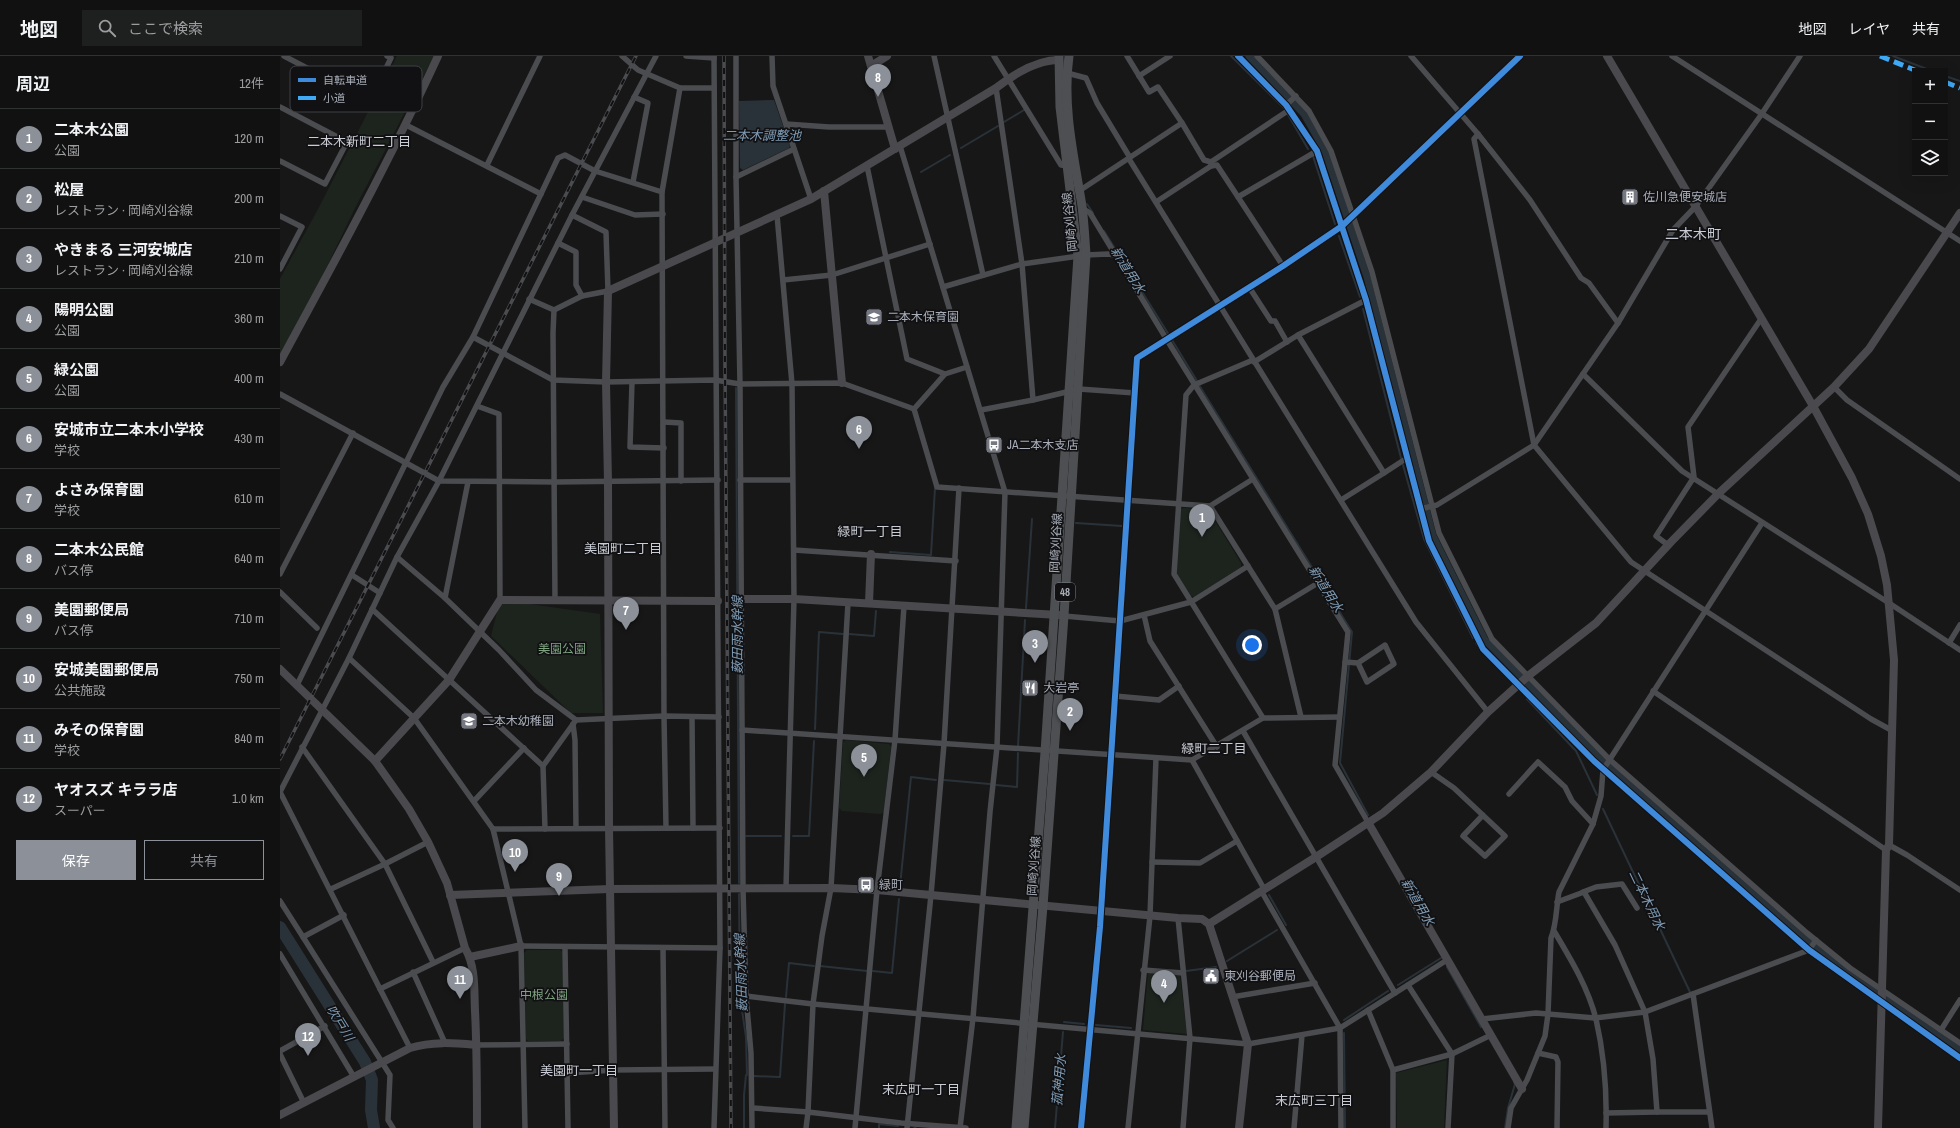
<!DOCTYPE html>
<html lang="ja">
<head>
<meta charset="utf-8">
<style>
	body { margin:0; font-family:"Archivo Narrow","Noto Sans JP",sans-serif; background:#1e1f1f; color:#f1f3f6 }
	.controls { position:absolute; right:12px; top:12px; display:grid; overflow:hidden; border-radius:0px; box-shadow:0 4px 16px #0002 }
	.controls button { width:36px; height:36px; display:grid; place-items:center; padding:0; border:0; border-bottom:1px solid #303131; background:#111; color:#f1f3f6; font:20px sans-serif }
	.you { position:absolute; left:972px; top:589px; width:14px; height:14px; margin:-10px; border:3px solid #fff; border-radius:50%; background:#1a73e8; box-shadow:0 0 0 6px #1a73e833 }
	.badge { display:grid; place-items:center; width:26px; height:26px; border-radius:50%; background:#8c9099; color:#fff; font-size:13px; font-weight:700 }
	.pin { position:absolute; translate:-50% -33px; filter:drop-shadow(0 1px 2px #0008) }
	.pin::after { content:''; position:absolute; top:21px; width:14px; height:12px; background:inherit; clip-path:polygon(0 0,100% 0,50% 100%) }
	.list { margin:0; padding:0; list-style:none }
	h2 { display:flex; justify-content:space-between; align-items:center; height:52px; margin:0; padding:0 16px; font-size:17px }
	h2 small { font-size:13px; font-weight:400; color:#9c9d9f }
	.list li { display:grid; grid-template-columns:26px 1fr auto; gap:12px; align-items:center; box-sizing:border-box; height:60px; padding:0 16px; border-top:1px solid #303131 }
	.list b { display:block; font-size:15px; white-space:nowrap }
	.list p { margin:0; font-size:13px; white-space:nowrap; color:#9c9d9f }
	.list em { font-size:13px; font-style:normal; color:#9c9d9f }
	.actions { display:flex; gap:8px; padding:12px 16px }
	.actions a { flex:1; padding:9px 0; border:1px solid #8c9099; border-radius:0px; text-align:center; font-size:14px; color:#8c9099 }
	.actions .main { background:#8c9099; color:#fff }
	.icon { flex:none; width:22px; height:22px; fill:none; stroke:currentColor; stroke-width:2; stroke-linecap:round; stroke-linejoin:round }
	.map { position:relative; flex:none; width:1680px; height:1072px; overflow:hidden }
	header { display:flex; align-items:center; gap:24px; box-sizing:border-box; height:56px; padding:0 20px; background:#111; border-bottom:1px solid #303131 }
	header strong { font-size:19px }
	nav { display:flex; gap:22px; margin-inline-start:auto; font-size:14px }
	.search { width:280px; height:36px; background:#1e1f1f; display:flex; align-items:center; gap:10px; box-sizing:border-box; padding:0 14px; border-radius:0px; color:#9c9d9f; font-size:15px }
	main { display:flex }
	aside { flex:1; background:#111 }
	.map>svg:first-child { display:block }
	.green { fill:#1d241e }
	.water { fill:#2a3239 }
	.lines { fill:none; stroke-linecap:round; stroke-linejoin:round }
	.stream { stroke:#2a3239; stroke-width:2 }
	.canal { stroke:#2a3239; stroke-width:7 }
	.river { stroke:#2a3239; stroke-width:12 }
	.street { stroke:#4b4c50; stroke-width:5.5 }
	.secondary { stroke:#4a4a4e; stroke-width:8 }
	.primary { stroke:#4d4f52; stroke-width:9 }
	.rail-casing { stroke:#4b4c4f; stroke-width:3.5 }
	.rail { stroke:#111113; stroke-width:2; stroke-dasharray:6; stroke-linecap:butt }
	.quiet { stroke:#3fa9f5; stroke-width:5; stroke-dasharray:10 5; stroke-linecap:butt }
	.cycleway-casing { stroke:#111113; stroke-width:8 }
	.cycleway { stroke:#408adc; stroke-width:6 }
	.labels { text-anchor:middle; dominant-baseline:central; stroke-width:3.5; stroke-linejoin:round; paint-order:stroke }
	.shield { fill:#111113; stroke:#7b7e86; stroke-width:1 }
	.shield-label { font-size:11px; font-weight:bold; fill:#a8adb8 }
	.poi-label { font-size:12px; fill:#a8adb8; stroke:#111113; text-anchor:start }
	.street-label { font-size:12px; fill:#a8adb8; stroke:#111113 }
	.park-label { font-size:12px; fill:#7fa381; stroke:#111113 }
	.water-label { font-size:13px; font-style:italic; fill:#7f9bb3; stroke:#111113 }
	.neighbourhood-label { font-size:13px; fill:#c9ccd4; stroke:#111113 }
	.quarter-label { font-size:14px; fill:#c9ccd4; stroke:#111113 }
	.key { fill:#111113; stroke:#3e4045; stroke-width:1 }
	.key-label { font-size:11px; fill:#a8adb8 }
</style>
</head>
<body>
<header>
<strong>地図</strong>
<div class="search"><svg class="icon" aria-label="search" viewBox="0 0 24 24"><circle cx="10" cy="10" r="6"/><path d="M15 15l6 6"/></svg>ここで検索</div>
<nav><a>地図</a><a>レイヤ</a><a>共有</a></nav>
</header>
<main>
<aside>
<h2>周辺<small>12件</small></h2>
<ul class="list">
<li><span class="badge">1</span><div><b>二本木公園</b><p>公園</p></div><em>120 m</em></li>
<li><span class="badge">2</span><div><b>松屋</b><p>レストラン · 岡崎刈谷線</p></div><em>200 m</em></li>
<li><span class="badge">3</span><div><b>やきまる 三河安城店</b><p>レストラン · 岡崎刈谷線</p></div><em>210 m</em></li>
<li><span class="badge">4</span><div><b>陽明公園</b><p>公園</p></div><em>360 m</em></li>
<li><span class="badge">5</span><div><b>緑公園</b><p>公園</p></div><em>400 m</em></li>
<li><span class="badge">6</span><div><b>安城市立二本木小学校</b><p>学校</p></div><em>430 m</em></li>
<li><span class="badge">7</span><div><b>よさみ保育園</b><p>学校</p></div><em>610 m</em></li>
<li><span class="badge">8</span><div><b>二本木公民館</b><p>バス停</p></div><em>640 m</em></li>
<li><span class="badge">9</span><div><b>美園郵便局</b><p>バス停</p></div><em>710 m</em></li>
<li><span class="badge">10</span><div><b>安城美園郵便局</b><p>公共施設</p></div><em>750 m</em></li>
<li><span class="badge">11</span><div><b>みその保育園</b><p>学校</p></div><em>840 m</em></li>
<li><span class="badge">12</span><div><b>ヤオスズ キララ店</b><p>スーパー</p></div><em>1.0 km</em></li>
</ul>
<div class="actions"><a class="main">保存</a><a>共有</a></div>
</aside>
<div class="map">
<svg width="1680" height="1072" viewBox="0 0 1680 1072">
	<rect width="100%" height="100%" fill="#171717"/>
	<g class="green">
		<path d="M117 0H154L74 154 43 219 0 298V223L37 155Z"/>
		<path d="M903 452 926 453 929 455 961 507V511L914 541 911 540 896 518 900 454Z"/>
		<path d="M220 544 320 558 323 657H291L211 580Z"/>
		<path d="M566 684 609 688 611 691 604 756 601 758 562 755 559 752 563 686Z"/>
		<path d="M247 894H280L283 896 284 982 281 985H248L246 983 244 897Z"/>
		<path d="M868 917 900 920 907 978 863 974Z"/>
		<path d="M1167 1004 1164 1072H1117L1116 1017Z"/>
	</g>
	<path class="water" d="M494 44 510 90 509 92 463 114 460 112 459 45Z"/>
	<g class="lines">
		<g class="stream">
			<path d="M951 0 1004 52"/>
			<path d="M1613 0 1652 15"/>
			<path d="M1665 20 1680 25"/>
			<path d="M1007 57 1028 93"/>
			<path d="M724 66 744 54"/>
			<path d="M681 92 718 70"/>
			<path d="M1033 100 1055 168"/>
			<path d="M641 116 670 99"/>
			<path d="M807 148 813 157"/>
			<path d="M824 175 889 279"/>
			<path d="M1059 180 1080 241"/>
			<path d="M1083 253 1121 402"/>
			<path d="M892 284 917 325"/>
			<path d="M919 329 1072 576 1060 707 1088 759"/>
			<path d="M456 332 459 827"/>
			<path d="M1123 409 1144 483 1193 582"/>
			<path d="M796 467 842 470"/>
			<path d="M610 496 651 499 655 432"/>
			<path d="M746 552 752 463"/>
			<path d="M569 578 594 580 596 555"/>
			<path d="M1196 587 1201 594"/>
			<path d="M1225 619 1229 623"/>
			<path d="M1247 643 1296 695 1317 739"/>
			<path d="M535 673 539 576 563 578"/>
			<path d="M738 690 745 564"/>
			<path d="M664 724 710 728"/>
			<path d="M716 729 737 731 738 697"/>
			<path d="M1323 753 1410 936"/>
			<path d="M466 780H501"/>
			<path d="M513 780H529L534 685"/>
			<path d="M620 830 631 721 656 724"/>
			<path d="M459 838 460 941 466 981 467 1019"/>
			<path d="M989 839 1006 869"/>
			<path d="M947 905 997 874"/>
			<path d="M540 910 587 915"/>
			<path d="M1167 911 1201 971"/>
			<path d="M593 915 612 917 619 843"/>
			<path d="M906 915 936 911"/>
			<path d="M1118 929 1161 902"/>
			<path d="M506 941 509 907 534 910"/>
			<path d="M1064 964 1108 935"/>
			<path d="M784 966 804 968"/>
			<path d="M816 969 851 972"/>
			<path d="M1064 977 1065 1072"/>
			<path d="M474 1020 500 1021 505 948"/>
			<path d="M464 1072V1039L466 1019"/>
			<path d="M599 1072V1068L618 1070"/>
			<path d="M634 1072H636"/>
			<path d="M775 1072 783 976"/>
			<path d="M1225 1072 1228 1052 1235 1028 1234 1026"/>
		</g>
		<path class="canal" d="M969 0 1024 58 1045 95 1087 221 1153 480 1205 584 1323 705 1540 894 1680 993"/>
		<path class="river" d="M0 871 85 1006 92 1024 91 1054 94 1072"/>
		<g class="street">
			<path d="M4 0 90 45 111 2 107 0"/>
			<path d="M342 0 358 14 400 32H434"/>
			<path d="M406 0 434 2"/>
			<path d="M456 0V121L460 328 463 833 466 940 471 997 472 1072"/>
			<path d="M492 0 493 30 531 143"/>
			<path d="M654 0 703 219"/>
			<path d="M714 0 781 109 788 110"/>
			<path d="M847 0 869 36 878 31 902 67 924 104 931 106V110"/>
			<path d="M958 0 1006 49 1037 95 1086 244 1149 485 1203 593 1314 705 1529 894 1680 1002"/>
			<path d="M977 0 1029 55 1051 95 1092 216 1159 477 1212 583 1329 703 1527 877 1570 912 1680 987"/>
			<path d="M1131 0 1198 78 1250 144 1301 222 1309 227 1338 267"/>
			<path d="M1392 0 1680 185"/>
			<path d="M787 17 806 22 817 47 849 100V103L1136 566 1208 656"/>
			<path d="M859 20 890 0"/>
			<path d="M716 32 742 208 753 344"/>
			<path d="M1006 49 1016 40"/>
			<path d="M0 51 67 86 45 128 0 105"/>
			<path d="M506 68 549 71H608"/>
			<path d="M126 69 261 138"/>
			<path d="M1198 78 1194 83 1254 389 1351 506 1591 663 1611 674"/>
			<path d="M620 90 725 436 717 691 710 756 693 962 680 1072"/>
			<path d="M931 106 1009 54"/>
			<path d="M207 109 260 0"/>
			<path d="M587 110 627 303 665 318"/>
			<path d="M456 121 514 93"/>
			<path d="M353 126 368 47 354 41"/>
			<path d="M799 135 902 67"/>
			<path d="M302 141 355 159 383 158"/>
			<path d="M876 146 931 110 937 109 958 141"/>
			<path d="M802 152 810 157 887 284 1068 576 1055 709 1089 768"/>
			<path d="M497 159 512 328 514 543 506 832"/>
			<path d="M0 160 22 171 0 213"/>
			<path d="M278 187 296 196V229L302 240"/>
			<path d="M1003 210 958 141 1037 95"/>
			<path d="M503 224 552 219 650 188"/>
			<path d="M663 231 742 208 806 199 828 198 836 199"/>
			<path d="M969 231 991 265H995L1007 286"/>
			<path d="M249 243 274 254"/>
			<path d="M274 254 273 277 275 544"/>
			<path d="M274 254 302 240 328 235 326 176 292 159"/>
			<path d="M1018 279 1104 417 1061 444"/>
			<path d="M193 281 273 324 326 326 435 324 460 328 562 327 634 353"/>
			<path d="M973 304 914 329 906 339 894 518 983 662"/>
			<path d="M974 306 1018 279 1086 244"/>
			<path d="M1303 318 1402 415 1609 547 1680 594"/>
			<path d="M352 326 350 391 384 392"/>
			<path d="M1554 331 1567 344 1680 423"/>
			<path d="M0 338 159 425 275 426 438 424"/>
			<path d="M197 350 219 358 220 544"/>
			<path d="M634 353 657 431 930 450 973 423"/>
			<path d="M634 353 665 318 687 311"/>
			<path d="M701 354 753 344 799 333 855 337"/>
			<path d="M384 366 401 367V425"/>
			<path d="M1104 417 1127 402"/>
			<path d="M460 424H512"/>
			<path d="M930 450 995 553 1021 661"/>
			<path d="M1140 453 1157 449 1254 389 1338 267 1393 174 1416 150 1481 59 1520 0"/>
			<path d="M1388 489 1376 480 1414 421 1408 371 1481 263"/>
			<path d="M514 494 676 505"/>
			<path d="M117 501 165 542 219 594 256 634 296 664 384 660 439 661"/>
			<path d="M0 518 73 377"/>
			<path d="M72 519 100 537"/>
			<path d="M0 536 37 572"/>
			<path d="M165 542 188 426"/>
			<path d="M92 553 263 710"/>
			<path d="M995 553 1038 527"/>
			<path d="M864 559 870 585 937 691"/>
			<path d="M784 560 840 565 911 546 968 510"/>
			<path d="M1669 587 1680 569"/>
			<path d="M69 602 134 662 213 773 241 890 245 1072"/>
			<path d="M1065 606 1078 607 1087 626 1114 608 1105 589 1078 607"/>
			<path d="M17 629 163 331 193 281 278 102 285 99 315 115 382 136"/>
			<path d="M1373 635 1606 794"/>
			<path d="M835 640 879 644 899 630"/>
			<path d="M412 661 413 772"/>
			<path d="M293 668 295 684 296 772"/>
			<path d="M462 674 912 704 983 662 1059 661"/>
			<path d="M963 675 1115 937"/>
			<path d="M22 691 105 808 153 906"/>
			<path d="M912 704 983 831V838L1060 972 1061 1072"/>
			<path d="M1151 716 1174 732 1225 780 1205 800 1183 780 1203 759"/>
			<path d="M0 736 69 602 117 501 159 425 292 159 376 0"/>
			<path d="M0 736 130 992"/>
			<path d="M1229 738 1258 706 1285 731 1292 745 1313 768"/>
			<path d="M194 745 244 692"/>
			<path d="M386 772 384 660 382 136 400 32"/>
			<path d="M213 773 440 772"/>
			<path d="M265 773 263 710 296 664"/>
			<path d="M1609 789 1627 799 1680 834"/>
			<path d="M872 806 920 807 957 785"/>
			<path d="M51 833 105 808 148 786"/>
			<path d="M1303 836 1316 831 1342 828 1357 852"/>
			<path d="M0 845 23 881 64 859"/>
			<path d="M1277 846 1304 836 1335 889 1365 956 1373 1003 1377 1056 1326 1057"/>
			<path d="M898 862 910 982 903 1072"/>
			<path d="M1274 875C1290 902 1308 931 1316 963 1324 998 1327 1036 1326 1072"/>
			<path d="M23 881 110 1019 108 1064 113 1072"/>
			<path d="M241 890 440 892 434 0"/>
			<path d="M285 892 288 1072"/>
			<path d="M383 892 385 1072"/>
			<path d="M0 898 74 1021"/>
			<path d="M863 914 903 917"/>
			<path d="M133 916 165 987"/>
			<path d="M1128 929 1172 998 1168 1072"/>
			<path d="M100 933 185 892"/>
			<path d="M1413 938 1432 1072"/>
			<path d="M466 940 533 948 968 988 1060 972 1167 904"/>
			<path d="M952 941 1035 927"/>
			<path d="M1088 954 1113 1014V1072"/>
			<path d="M1202 963 1256 957 1315 962 1365 956 1529 894 1536 884"/>
			<path d="M1661 974 1680 944"/>
			<path d="M197 989 287 988"/>
			<path d="M0 995 45 970"/>
			<path d="M1258 997 1276 1001 1278 1006 1277 1072"/>
			<path d="M0 998 24 1047"/>
			<path d="M1113 1014 1172 998 1211 979"/>
			<path d="M288 1017 334 1014 435 1013"/>
			<path d="M473 1052 528 1056 533 948 542 880 551 832 568 547"/>
			<path d="M1377 1056H1429"/>
			<path d="M434 1072 440 892"/>
			<path d="M526 1072 528 1056 621 1067 686 1072"/>
			<path d="M575 1072 597 834 615 684 624 550"/>
			<path d="M627 1072 651 839 664 688 679 432"/>
			<path d="M801 1072 820 871 857 302 1003 210 1062 170 1240 0"/>
			<path d="M848 1072 870 860 876 702"/>
			<path d="M1014 1072 1022 979"/>
			<path d="M1228 1072 1231 1052 1247 1024 1265 980 1268 958 1271 882C1277 867 1276 851 1279 836L1313 768 1321 740 1323 714 1482 467"/>
		</g>
		<g class="secondary">
			<path d="M588 0 615 93"/>
			<path d="M1327 0 1533 350 1572 422 1588 458 1601 500 1607 529 1614 604 1609 789 1606 794 1598 1072"/>
			<path d="M591 10 607 0"/>
			<path d="M544 135 562 327"/>
			<path d="M0 306C55 205 110 104 158 0"/>
			<path d="M461 543H514L779 559"/>
			<path d="M589 547 591 498"/>
			<path d="M0 613 95 705 129 753 148 786 167 827 185 892C196 911 194 934 195 955 197 994 197 1033 197 1072"/>
			<path d="M95 705 169 624 220 544 438 545"/>
			<path d="M1089 768 1242 1033"/>
			<path d="M170 839 330 833 551 832 597 834 898 862 922 863 929 868 968 988 959 1072"/>
			<path d="M929 868 1036 801 1103 757 1151 716 1208 656 1248 620 1316 567 1391 486 1439 437 1554 331 1589 293 1680 157"/>
			<path d="M190 901 241 890"/>
			<path d="M0 1059 130 992C152 985 174 987 197 989"/>
			<path d="M334 1072 329 772 328 426 326 326 328 235 531 143 716 32C734 18 756 4 779 4"/>
		</g>
		<g class="primary">
			<path d="M736 1072 765 696 798 200 780 51 779 0"/>
			<path d="M744 1072 763 850 784 560 806 199C805 183 804 166 802 150 794 101 782 50 789 0"/>
		</g>
		<defs>
			<g id="rail">
				<path d="M444 0 445 313 451 1072"/>
				<path d="M0 703 356 0"/>
			</g>
		</defs>
		<use href="#rail" class="rail-casing"/>
		<use href="#rail" class="rail"/>
		<g class="quiet">
			<path d="M1600 0 1637 15"/>
			<path d="M1665 26 1680 32"/>
		</g>
		<defs>
			<g id="cycleway">
				<path d="M958 0 1006 49 1037 95 1086 244 1149 485 1203 593 1314 705 1529 894 1680 1002"/>
				<path d="M801 1072 820 871 857 302 1003 210 1062 170 1240 0"/>
			</g>
		</defs>
		<use href="#cycleway" class="cycleway-casing"/>
		<use href="#cycleway" class="cycleway"/>
	</g>
	<defs>
		<symbol id="building-square" viewBox="-11 -11 22 22"><rect x="-9" y="-9" width="18" height="18" rx="4" fill="#757880" stroke="#111113"/><path d="M-4-6H4V6H1V3H-1V6H-4ZM-2.5-4.3h1.7v1.8h-1.7ZM.8-4.3h1.7v1.8H.8ZM-2.5-1h1.7V.8h-1.7ZM.8-1h1.7V.8H.8Z" fill="#fff"/></symbol>
		<symbol id="school-square" viewBox="-11 -11 22 22"><rect x="-9" y="-9" width="18" height="18" rx="4" fill="#757880" stroke="#111113"/><path d="M0-5L7-2L0 1L-7-2ZM-4 1L0 2.5L4 1V4Q0 6-4 4Z" fill="#fff"/></symbol>
		<symbol id="bus-square" viewBox="-11 -11 22 22"><rect x="-9" y="-9" width="18" height="18" rx="4" fill="#757880" stroke="#111113"/><path d="M-5-6H5V4H4V6H2V4H-2V6H-4V4H-5ZM-3.5-4V0h7V-4ZM-3.5 1.2v1.5H-2V1.2ZM2 1.2v1.5H3.5V1.2Z" fill="#fff"/></symbol>
		<symbol id="restaurant-square" viewBox="-11 -11 22 22"><rect x="-9" y="-9" width="18" height="18" rx="4" fill="#757880" stroke="#111113"/><path d="M-5-6h1v4h1v-4h1v4h1v-4h1v5L-1.5 .5V6h-2V.5L-5-1ZM5-6V6H3V1.5H1.5Q1.5-4 5-6Z" fill="#fff"/></symbol>
		<symbol id="civic-square" viewBox="-11 -11 22 22"><rect x="-9" y="-9" width="18" height="18" rx="4" fill="#757880" stroke="#111113"/><path d="M-.6-6.5H3V-4.5H.6V-3L4-1V1h2V6H-6V1h2V-1L-.6-3ZM-1.2 2.5V6h2.4V2.5Z" fill="#fff"/></symbol>
	</defs>
	<g fill-rule="evenodd">
		<use href="#building-square" x="1340" y="131" width="20" height="20"/>
		<use href="#school-square" x="584" y="251" width="20" height="20"/>
		<use href="#bus-square" x="704" y="379" width="20" height="20"/>
		<use href="#restaurant-square" x="740" y="622" width="20" height="20"/>
		<use href="#school-square" x="179" y="655" width="20" height="20"/>
		<use href="#bus-square" x="576" y="819" width="20" height="20"/>
		<use href="#civic-square" x="921" y="910" width="20" height="20"/>
	</g>
	<g class="labels">
		<rect class="shield" x="775" y="527" width="20" height="18" rx="3"/>
		<g class="shield-label">
			<text x="785" y="536">48</text>
		</g>
		<g class="poi-label">
			<text x="1363" y="141">佐川急便安城店</text>
			<text x="607" y="261">二本木保育園</text>
			<text x="727" y="389">JA二本木支店</text>
			<text x="763" y="632">大岩亭</text>
			<text x="202" y="665">二本木幼稚園</text>
			<text x="599" y="829">緑町</text>
			<text x="944" y="920">東刈谷郵便局</text>
		</g>
		<g class="street-label">
			<text transform="translate(790 166) rotate(-96)">岡崎刈谷線</text>
			<text transform="translate(776 487) rotate(-87)">岡崎刈谷線</text>
			<text transform="translate(754 810) rotate(-86)">岡崎刈谷線</text>
		</g>
		<g class="park-label">
			<text x="282" y="593">美園公園</text>
			<text x="264" y="939">中根公園</text>
		</g>
		<g class="water-label">
			<text x="482" y="79">二本木調整池</text>
			<text transform="translate(848 214) rotate(58)">新道用水</text>
			<text transform="translate(1046 533) rotate(58)">新道用水</text>
			<text transform="translate(457 579) rotate(-90)">薮田雨水幹線</text>
			<text transform="translate(1367 844) rotate(64)">二本木用水</text>
			<text transform="translate(1138 846) rotate(60)">新道用水</text>
			<text transform="translate(461 917) rotate(-92)">薮田雨水幹線</text>
			<text transform="translate(60 967) rotate(58)">吹戸川</text>
			<text transform="translate(779 1024) rotate(-85)">菰神用水</text>
		</g>
		<g class="neighbourhood-label">
			<text x="79" y="85">二本木新町二丁目</text>
			<text x="590" y="475">緑町一丁目</text>
			<text x="343" y="492">美園町二丁目</text>
			<text x="934" y="692">緑町二丁目</text>
			<text x="299" y="1014">美園町一丁目</text>
			<text x="641" y="1033">末広町一丁目</text>
			<text x="1034" y="1044">末広町三丁目</text>
		</g>
		<g class="quarter-label">
			<text x="1413" y="178">二本木町</text>
		</g>
	</g>
	<rect x="10" y="10" width="132" height="46" rx="6" class="key"/>
	<rect x="18" y="22" width="18" height="4" fill="#408adc"/>
	<rect x="18" y="40" width="18" height="4" fill="#3fa9f5"/>
	<g class="key-label">
		<text x="43" y="28">自転車道</text>
		<text x="43" y="46">小道</text>
	</g>
</svg>
<div class="controls">
<button>+</button>
<button>−</button>
<button><svg class="icon" aria-label="layers" viewBox="0 0 24 24"><path d="M12 4l9 5-9 5-9-5zM3 14l9 5 9-5"/></svg></button>
</div>
<div class="you"></div>
<div class="pin badge" style="left:922px;top:481px">1</div>
<div class="pin badge" style="left:790px;top:675px">2</div>
<div class="pin badge" style="left:755px;top:607px">3</div>
<div class="pin badge" style="left:884px;top:947px">4</div>
<div class="pin badge" style="left:584px;top:721px">5</div>
<div class="pin badge" style="left:579px;top:393px">6</div>
<div class="pin badge" style="left:346px;top:574px">7</div>
<div class="pin badge" style="left:598px;top:41px">8</div>
<div class="pin badge" style="left:279px;top:840px">9</div>
<div class="pin badge" style="left:235px;top:816px">10</div>
<div class="pin badge" style="left:180px;top:943px">11</div>
<div class="pin badge" style="left:28px;top:1000px">12</div>
</div>
</main>
</body>
</html>
